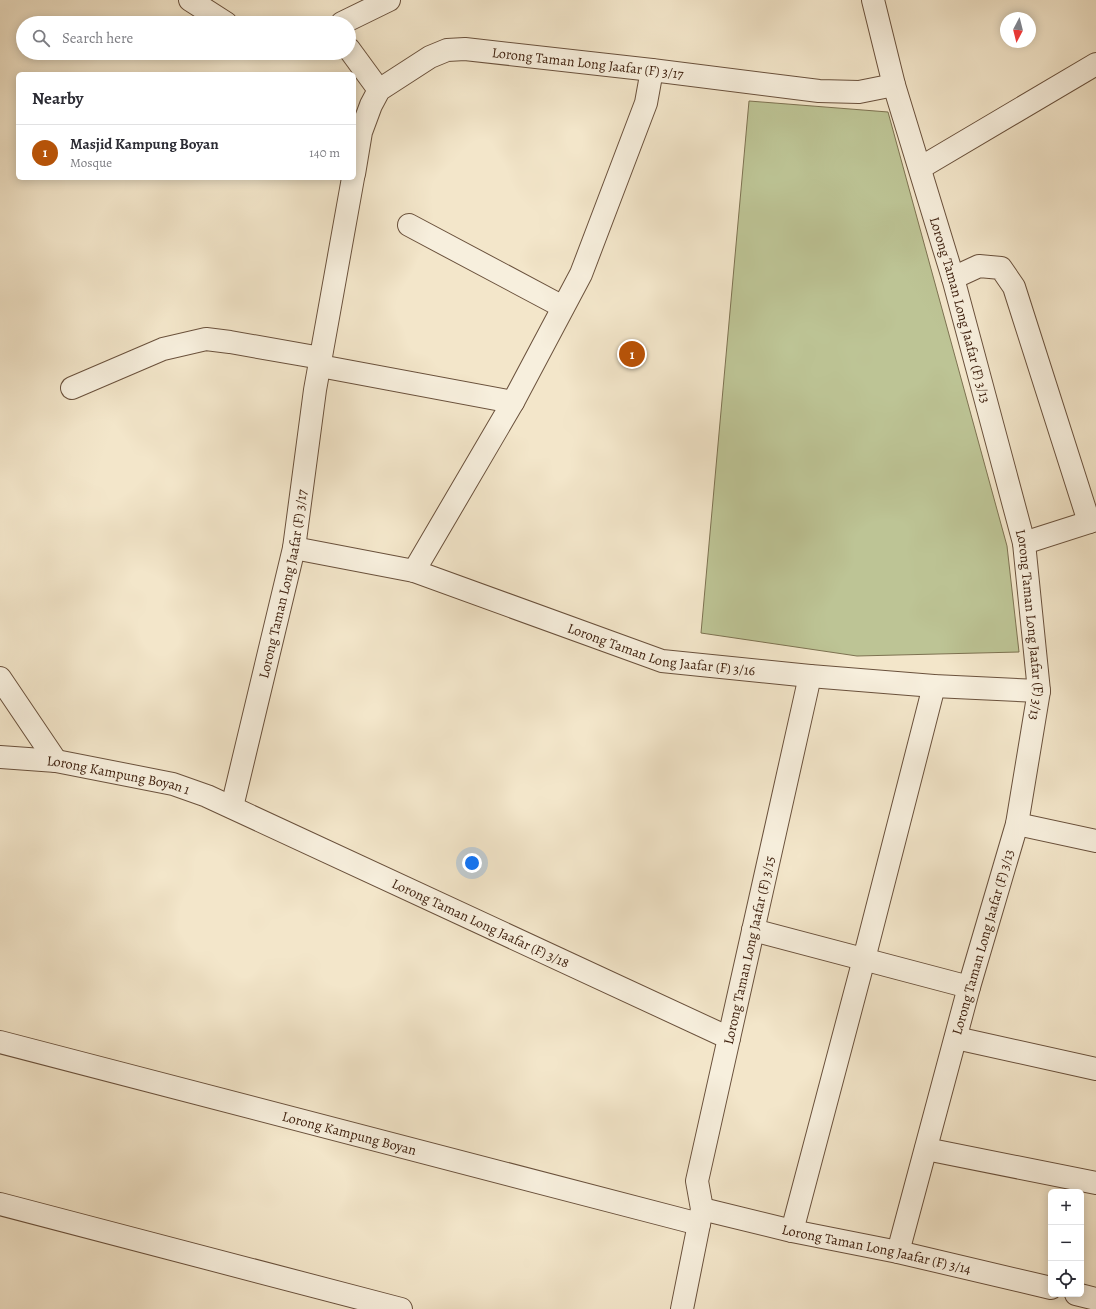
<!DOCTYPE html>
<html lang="en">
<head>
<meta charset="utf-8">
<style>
	body { margin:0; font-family:Alegreya,serif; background:#f7f7f7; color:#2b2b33 }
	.controls { position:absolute; right:12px; bottom:12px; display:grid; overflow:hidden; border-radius:6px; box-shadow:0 2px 10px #0003 }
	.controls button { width:36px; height:36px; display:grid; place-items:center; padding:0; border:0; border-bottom:1px solid #e1e1e2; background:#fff; color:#2b2b33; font:20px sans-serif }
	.compass { position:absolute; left:1000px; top:12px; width:36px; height:36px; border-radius:50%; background:#fff; box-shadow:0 2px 10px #0003; rotate:187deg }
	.you { position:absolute; left:472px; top:863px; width:14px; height:14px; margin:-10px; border:3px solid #fff; border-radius:50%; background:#1a73e8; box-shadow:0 0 0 6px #1a73e833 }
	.badge { display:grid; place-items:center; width:26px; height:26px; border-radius:50%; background:#b45309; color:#fff; font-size:13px; font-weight:700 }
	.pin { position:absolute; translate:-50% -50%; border:2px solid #fff; box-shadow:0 1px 4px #0006 }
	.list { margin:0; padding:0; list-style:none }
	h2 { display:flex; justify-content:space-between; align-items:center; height:52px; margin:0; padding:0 16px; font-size:17px }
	h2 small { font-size:13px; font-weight:400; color:#7c7c81 }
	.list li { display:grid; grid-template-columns:26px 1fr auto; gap:12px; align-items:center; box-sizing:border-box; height:56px; padding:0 16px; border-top:1px solid #e1e1e2 }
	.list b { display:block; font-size:15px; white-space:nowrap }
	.list p { margin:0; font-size:13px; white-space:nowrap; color:#7c7c81 }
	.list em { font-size:13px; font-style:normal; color:#7c7c81 }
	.icon { flex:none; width:22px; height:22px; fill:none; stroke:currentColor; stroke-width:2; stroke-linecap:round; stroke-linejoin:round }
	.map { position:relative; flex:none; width:1096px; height:1309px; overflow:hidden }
	.search { position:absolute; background:#fff; box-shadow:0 2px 10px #0003; left:16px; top:16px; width:340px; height:44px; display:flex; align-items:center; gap:10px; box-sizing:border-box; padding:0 14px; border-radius:22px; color:#7c7c81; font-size:15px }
	.panel { position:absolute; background:#fff; box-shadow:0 2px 10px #0003; left:16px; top:72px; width:340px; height:108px; border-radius:6px }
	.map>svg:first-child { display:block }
	.pitch { fill:#bdc495; stroke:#7d7251 }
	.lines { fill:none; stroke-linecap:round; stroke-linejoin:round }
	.minor-casing { stroke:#6a513c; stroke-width:24 }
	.minor { stroke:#f7efdd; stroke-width:22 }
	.labels { text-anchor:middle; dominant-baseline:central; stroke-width:3; stroke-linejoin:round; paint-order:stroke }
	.street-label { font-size:14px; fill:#3d1f0d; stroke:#f7efdd }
</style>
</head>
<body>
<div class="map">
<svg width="1096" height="1309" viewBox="0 0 1096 1309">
	<rect width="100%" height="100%" fill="#f3e6ca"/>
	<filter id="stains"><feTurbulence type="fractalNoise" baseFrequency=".005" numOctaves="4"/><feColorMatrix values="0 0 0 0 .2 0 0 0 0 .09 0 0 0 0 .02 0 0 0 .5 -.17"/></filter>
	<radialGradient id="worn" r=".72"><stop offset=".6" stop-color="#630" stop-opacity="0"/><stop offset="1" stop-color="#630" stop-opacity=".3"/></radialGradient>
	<path class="pitch" d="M749 101 888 112 1007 546 1019 652 857 656 701 633Z"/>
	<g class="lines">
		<defs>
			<g id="minor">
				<path d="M190 0 226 23"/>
				<path id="s1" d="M873 0 894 85 953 278 1024 543 1039 691 1017 824 969 987 898 1252"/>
				<path d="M342 23 389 0"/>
				<path d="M349 49 379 90"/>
				<path d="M920 168 1096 64"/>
				<path id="s2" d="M354 174 361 132 371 105 379 90 430 57 447 50 465 49 652 70 819 91 859 92 894 85"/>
				<path d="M409 225 563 307"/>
				<path d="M953 278 979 266 1001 268 1014 287 1089 522"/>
				<path d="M320 366 513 402"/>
				<path d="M72 388 163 349 206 339 230 342 321 358"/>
				<path d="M1024 543 1096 520"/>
				<path id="s3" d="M294 548 414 571 662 661 810 676 934 686 1039 691"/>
				<path d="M414 571 513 402 581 274 646 103 652 70"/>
				<path d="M0 678 56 761"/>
				<path id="s4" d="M0 757 56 761 173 784 207 796 729 1038"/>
				<path id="s5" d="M232 807 294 548 315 390 353 178"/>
				<path d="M1017 824 1096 841"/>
				<path d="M753 930 969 987"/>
				<path d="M956 1038 1096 1069"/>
				<path id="s6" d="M0 1042 699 1224"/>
				<path d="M926 1149 1096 1183"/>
				<path d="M0 1204 401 1309"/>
				<path id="s7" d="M702 1209 792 1231 898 1252 1051 1288"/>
				<path d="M792 1231 864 959 934 686"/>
				<path d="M1076 1294 1096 1299"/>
				<path id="s8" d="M682 1309 702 1209 697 1181 810 676"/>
			</g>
		</defs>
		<use href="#minor" class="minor-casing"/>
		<use href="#minor" class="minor"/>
	</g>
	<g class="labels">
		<g class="street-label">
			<text stroke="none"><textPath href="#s2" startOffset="309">Lorong Taman Long Jaafar (F) 3/17</textPath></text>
			<text stroke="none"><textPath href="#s1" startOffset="322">Lorong Taman Long Jaafar (F) 3/13</textPath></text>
			<text stroke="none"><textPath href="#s5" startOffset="229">Lorong Taman Long Jaafar (F) 3/17</textPath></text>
			<text stroke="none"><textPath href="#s1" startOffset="646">Lorong Taman Long Jaafar (F) 3/13</textPath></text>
			<text stroke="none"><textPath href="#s3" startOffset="383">Lorong Taman Long Jaafar (F) 3/16</textPath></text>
			<text stroke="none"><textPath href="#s4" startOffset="120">Lorong Kampung Boyan 1</textPath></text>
			<text stroke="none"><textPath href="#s4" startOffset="513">Lorong Taman Long Jaafar (F) 3/18</textPath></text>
			<text transform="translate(983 942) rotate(-74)">Lorong Taman Long Jaafar (F) 3/13</text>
			<text stroke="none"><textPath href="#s8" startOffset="367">Lorong Taman Long Jaafar (F) 3/15</textPath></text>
			<text stroke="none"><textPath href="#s6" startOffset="361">Lorong Kampung Boyan</textPath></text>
			<text stroke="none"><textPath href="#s7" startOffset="179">Lorong Taman Long Jaafar (F) 3/14</textPath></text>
		</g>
	</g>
	<rect width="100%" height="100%" filter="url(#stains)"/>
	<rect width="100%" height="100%" fill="url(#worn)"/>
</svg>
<div class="controls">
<button>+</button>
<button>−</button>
<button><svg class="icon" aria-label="locate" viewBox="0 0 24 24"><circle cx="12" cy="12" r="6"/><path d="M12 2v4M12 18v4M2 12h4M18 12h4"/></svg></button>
</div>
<svg class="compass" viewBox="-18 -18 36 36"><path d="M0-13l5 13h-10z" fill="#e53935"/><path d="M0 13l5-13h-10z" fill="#7c7c81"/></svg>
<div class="you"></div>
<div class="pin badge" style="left:632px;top:354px">1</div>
<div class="search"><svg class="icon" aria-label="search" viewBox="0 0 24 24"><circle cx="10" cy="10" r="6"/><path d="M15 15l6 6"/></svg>Search here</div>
<section class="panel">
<h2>Nearby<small></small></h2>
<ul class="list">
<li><span class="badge">1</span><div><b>Masjid Kampung Boyan</b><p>Mosque</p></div><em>140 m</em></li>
</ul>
</section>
</div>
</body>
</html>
